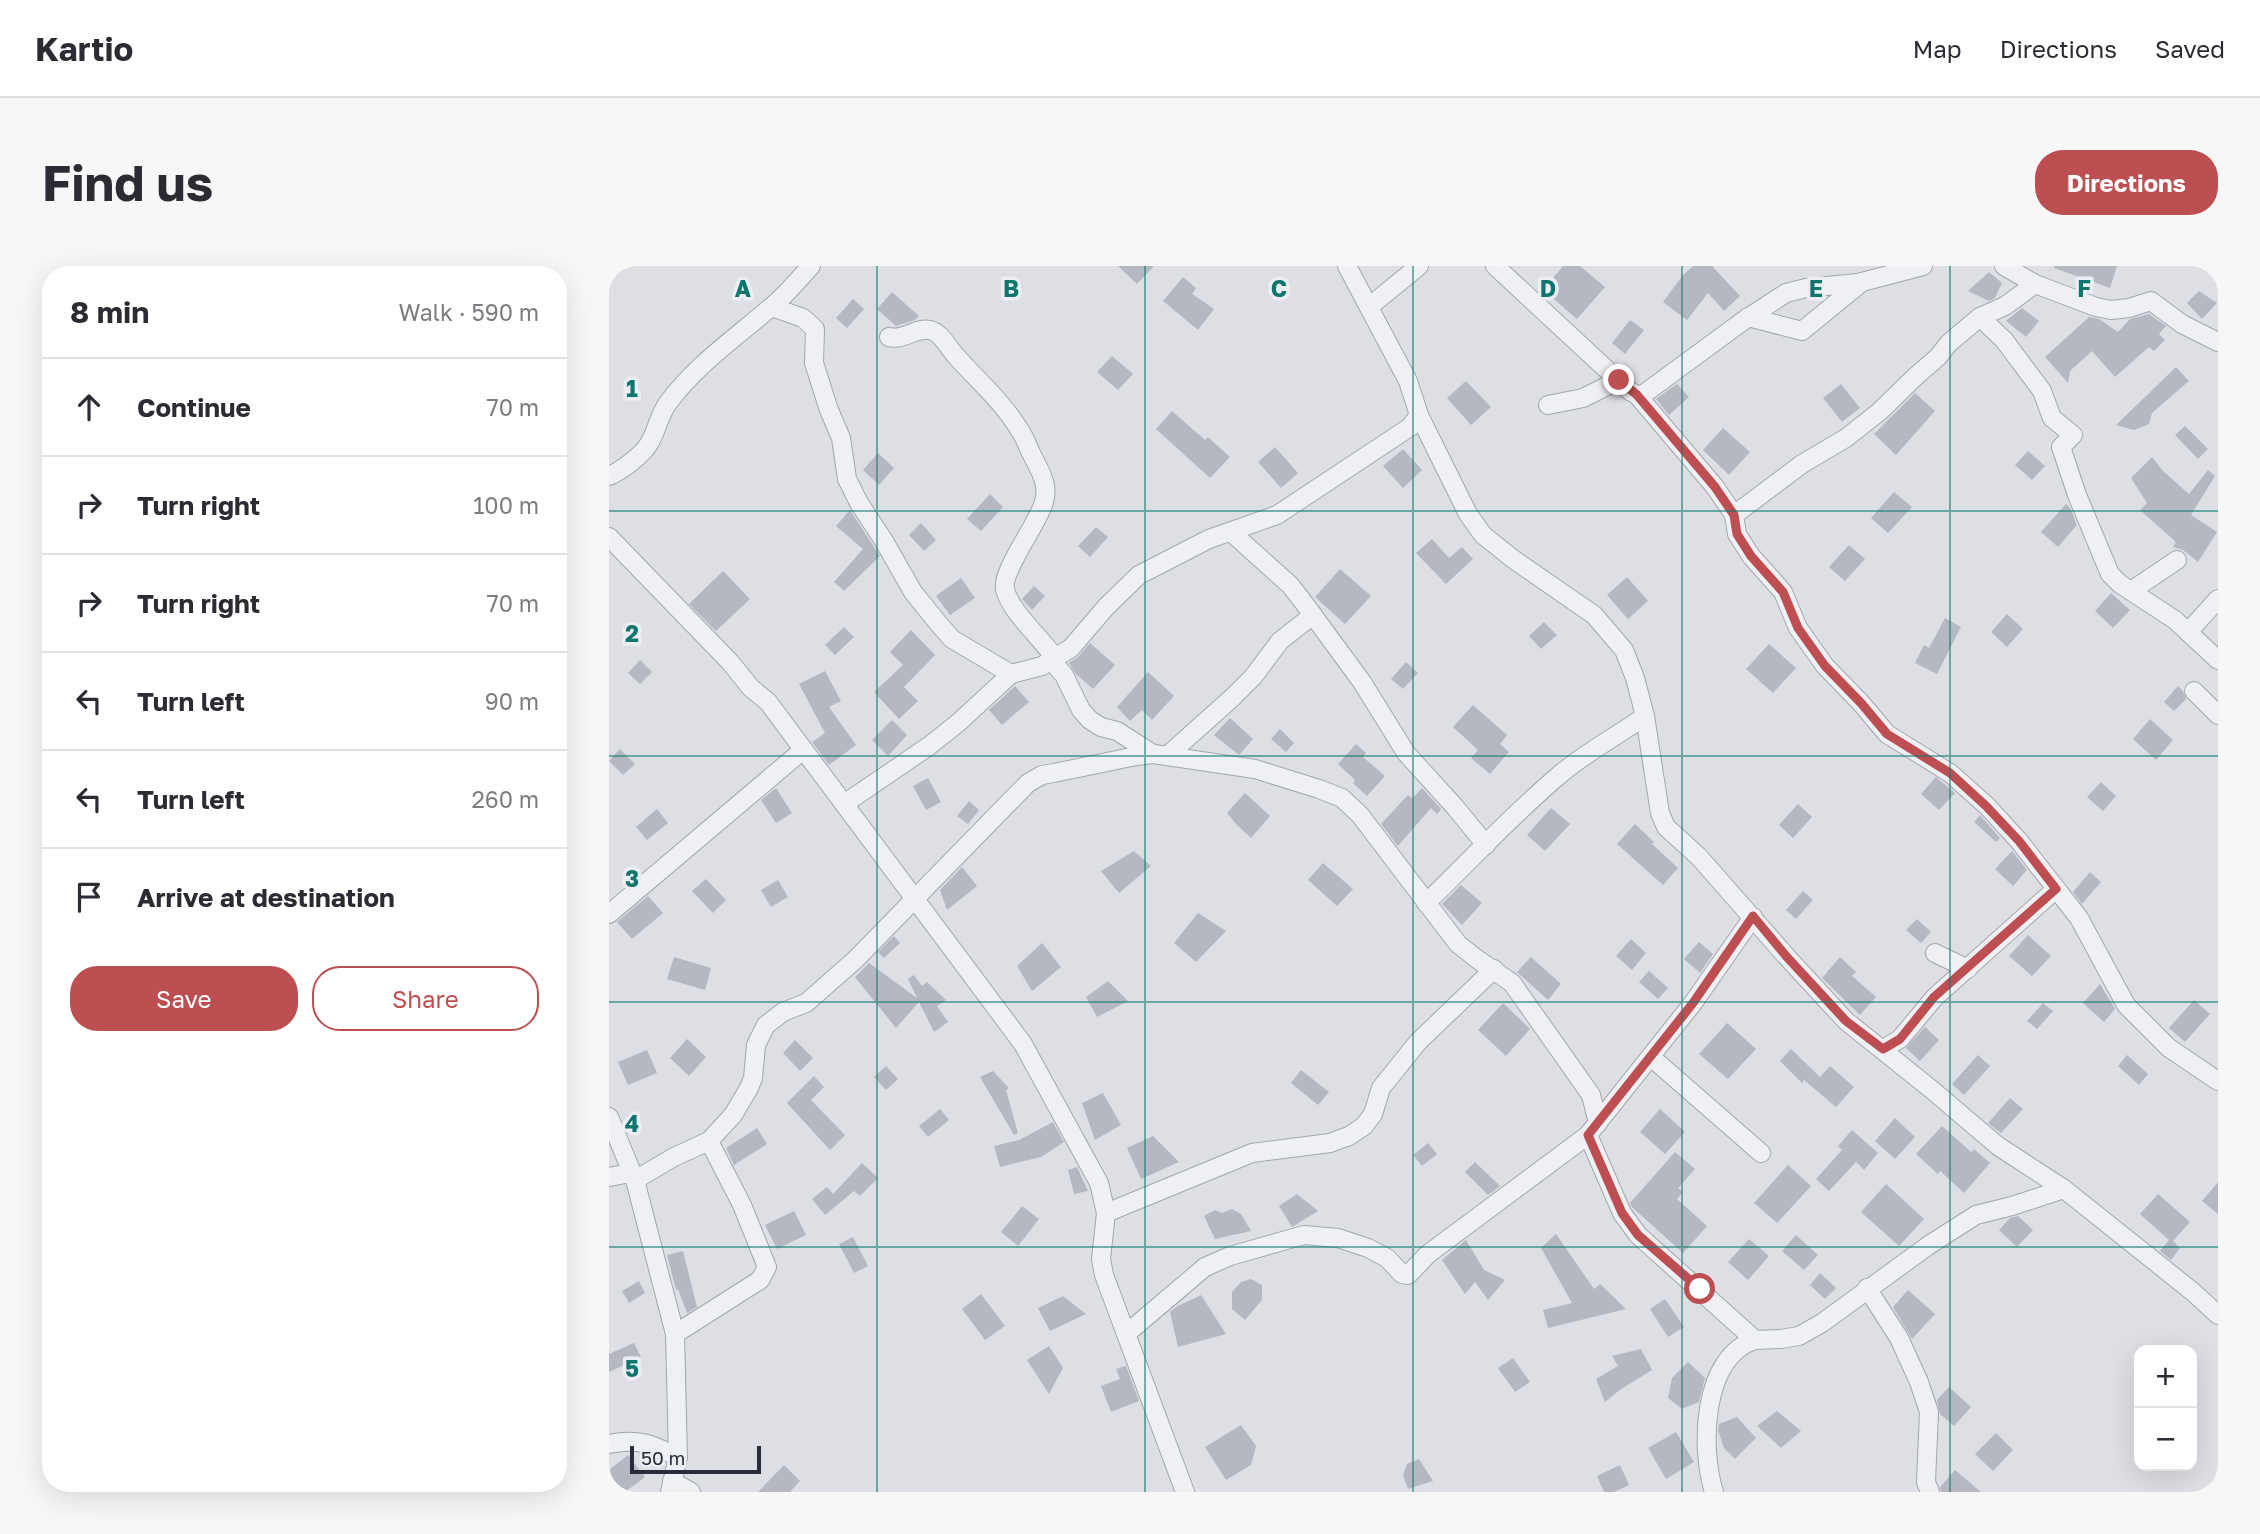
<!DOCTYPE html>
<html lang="en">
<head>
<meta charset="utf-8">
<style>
	body { margin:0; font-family:"Golos Text",sans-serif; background:#f7f7f7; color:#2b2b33 }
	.controls { position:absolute; right:21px; bottom:21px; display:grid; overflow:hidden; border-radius:14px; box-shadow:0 7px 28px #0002 }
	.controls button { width:63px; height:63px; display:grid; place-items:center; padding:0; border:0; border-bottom:2px solid #e1e1e2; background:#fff; color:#2b2b33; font:35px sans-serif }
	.scale { position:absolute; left:21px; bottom:18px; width:131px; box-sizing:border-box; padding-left:7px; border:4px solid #282c3a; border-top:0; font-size:19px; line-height:24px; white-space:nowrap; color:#282c3a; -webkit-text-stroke:5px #eceef3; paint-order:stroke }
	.stop { position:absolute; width:21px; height:21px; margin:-16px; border:5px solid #bd4f52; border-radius:50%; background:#fff }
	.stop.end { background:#bd4f52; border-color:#fff; box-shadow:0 2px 7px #0008 }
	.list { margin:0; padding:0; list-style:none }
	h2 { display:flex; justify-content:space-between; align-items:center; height:91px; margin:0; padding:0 28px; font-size:30px }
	h2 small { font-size:23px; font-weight:400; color:#7c7c81 }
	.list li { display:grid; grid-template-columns:46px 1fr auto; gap:21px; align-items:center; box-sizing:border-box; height:98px; padding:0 28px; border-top:2px solid #e1e1e2 }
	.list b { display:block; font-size:26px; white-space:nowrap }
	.list em { font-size:23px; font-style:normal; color:#7c7c81 }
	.actions { display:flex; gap:14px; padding:21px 28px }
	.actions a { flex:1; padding:16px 0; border:2px solid #bd4f52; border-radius:28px; text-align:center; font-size:24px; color:#bd4f52 }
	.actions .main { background:#bd4f52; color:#fff }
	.icon { flex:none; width:38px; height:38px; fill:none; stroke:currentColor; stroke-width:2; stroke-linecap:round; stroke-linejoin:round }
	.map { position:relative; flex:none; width:1609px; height:1226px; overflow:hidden; border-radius:28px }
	header { display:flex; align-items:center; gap:42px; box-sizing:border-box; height:98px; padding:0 35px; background:#fff; border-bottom:2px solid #e1e1e2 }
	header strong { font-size:33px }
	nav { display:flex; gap:38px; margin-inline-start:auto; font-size:24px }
	.intro { display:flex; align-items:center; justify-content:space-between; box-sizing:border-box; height:168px; padding:0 42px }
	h1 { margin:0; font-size:49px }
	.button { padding:18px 32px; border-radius:28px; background:#bd4f52; color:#fff; font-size:24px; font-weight:700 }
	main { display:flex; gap:42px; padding:0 42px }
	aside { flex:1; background:#fff; border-radius:28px; box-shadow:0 7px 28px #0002 }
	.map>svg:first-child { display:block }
	.building { fill:#b5b8c1 }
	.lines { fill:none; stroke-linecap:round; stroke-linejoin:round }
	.minor-casing { stroke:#a3a6ae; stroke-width:20 }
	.minor { stroke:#eff0f4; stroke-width:18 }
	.route { stroke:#bd4f52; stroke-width:9 }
	.grid { fill:none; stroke:#0f766e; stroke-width:2; stroke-opacity:0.55 }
	.grid-label { font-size:23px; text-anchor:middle; font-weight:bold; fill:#0f766e; stroke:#eceef3; stroke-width:7; stroke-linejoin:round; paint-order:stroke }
</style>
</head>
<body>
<header>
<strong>Kartio</strong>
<nav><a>Map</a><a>Directions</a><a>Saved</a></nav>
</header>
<div class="intro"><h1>Find us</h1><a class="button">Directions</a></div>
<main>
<aside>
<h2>8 min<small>Walk · 590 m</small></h2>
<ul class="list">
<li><svg class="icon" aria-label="ahead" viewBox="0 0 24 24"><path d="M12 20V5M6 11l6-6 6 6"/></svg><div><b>Continue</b></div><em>70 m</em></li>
<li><svg class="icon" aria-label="right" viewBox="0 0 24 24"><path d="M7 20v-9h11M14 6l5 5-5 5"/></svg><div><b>Turn right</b></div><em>100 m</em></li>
<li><svg class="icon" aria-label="right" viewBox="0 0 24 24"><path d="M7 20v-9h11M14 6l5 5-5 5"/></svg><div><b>Turn right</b></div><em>70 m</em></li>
<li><svg class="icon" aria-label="left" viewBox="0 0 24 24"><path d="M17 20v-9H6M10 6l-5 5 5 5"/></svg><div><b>Turn left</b></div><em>90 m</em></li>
<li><svg class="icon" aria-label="left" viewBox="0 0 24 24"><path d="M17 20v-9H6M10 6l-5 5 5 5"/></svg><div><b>Turn left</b></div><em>260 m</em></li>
<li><svg class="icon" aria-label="arrive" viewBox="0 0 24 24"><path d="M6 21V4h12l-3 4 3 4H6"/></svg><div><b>Arrive at destination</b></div></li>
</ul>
<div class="actions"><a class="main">Save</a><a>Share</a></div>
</aside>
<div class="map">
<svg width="1609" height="1226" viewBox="0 0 1609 1226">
	<rect width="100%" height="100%" fill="#dddfe5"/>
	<g class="building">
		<path d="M509 0H545L528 18Z"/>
		<path d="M954 0H971L996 21 968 53 934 24Z"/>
		<path d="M1084 0H1103L1131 30 1115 45 1099 27 1078 54 1054 36 1074 9Z"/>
		<path d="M1446 0H1508L1501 22 1445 2Z"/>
		<path d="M1380 6 1393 17 1386 32 1380 35 1359 25Z"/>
		<path d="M574 11 587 22 583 28 605 43 589 64 554 35Z"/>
		<path d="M1590 25 1608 37 1593 53 1578 37Z"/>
		<path d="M283 26 310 50 306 54 287 60 268 43Z"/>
		<path d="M244 33 255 43 238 62 227 52Z"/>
		<path d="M1413 42 1430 55 1417 71 1397 55Z"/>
		<path d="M1540 48 1557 60 1550 68 1556 74 1545 85 1540 81 1506 111 1483 85 1461 105 1459 117 1436 91 1480 51 1490 53 1509 66 1521 53Z"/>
		<path d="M1021 54 1035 64 1016 88 1003 77Z"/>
		<path d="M503 90 524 108 509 124 488 106Z"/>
		<path d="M1567 101 1580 115 1543 147 1540 158 1525 164 1507 159Z"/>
		<path d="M857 115 882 141 862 159 838 132Z"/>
		<path d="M1068 118 1080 131 1060 149 1047 133Z"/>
		<path d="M1232 118 1251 142 1233 156 1214 132Z"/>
		<path d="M1306 127 1326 145 1287 189 1265 168Z"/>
		<path d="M563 145 596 174 599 171 621 191 601 212 547 163Z"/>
		<path d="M1576 160 1599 183 1589 193 1566 169Z"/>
		<path d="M1114 162 1141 186 1120 209 1094 184Z"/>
		<path d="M666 181 689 207 672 222 649 196Z"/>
		<path d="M794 183 813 204 794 222 774 200Z"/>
		<path d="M1419 185 1436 200 1423 214 1406 199Z"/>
		<path d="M269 187 285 202 270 219 254 204Z"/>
		<path d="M1543 191 1554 205 1580 228 1599 204 1606 210 1582 249 1608 266 1589 296 1574 284 1564 281 1567 276 1531 244 1538 237 1522 212Z"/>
		<path d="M1285 226 1303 241 1279 267 1262 252Z"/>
		<path d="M381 228 394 241 372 265 358 253Z"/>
		<path d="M1457 238 1461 242 1468 259 1449 281 1432 266Z"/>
		<path d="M241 244 271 290 235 325 225 316 254 283 227 260Z"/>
		<path d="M312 257 327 274 315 285 300 269Z"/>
		<path d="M487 261 499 271 481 291 469 280Z"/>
		<path d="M823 273 840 292 853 281 864 293 837 318 807 287Z"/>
		<path d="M1240 279 1256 293 1236 315 1220 301Z"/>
		<path d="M731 303 762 330 736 358 706 331Z"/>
		<path d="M114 305 141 333 107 365 80 338Z"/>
		<path d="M1018 311 1039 335 1019 353 998 329Z"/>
		<path d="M352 312 366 332 341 349 327 330Z"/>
		<path d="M425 320 436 330 423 344 413 333Z"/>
		<path d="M1502 327 1521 344 1504 362 1486 345Z"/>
		<path d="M1398 348 1414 363 1398 381 1382 366Z"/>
		<path d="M1336 352 1352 361 1328 408 1306 397 1315 379 1320 382Z"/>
		<path d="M935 356 948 369 932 383 920 370Z"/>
		<path d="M235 361 245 371 226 389 216 379Z"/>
		<path d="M302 364 326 389 295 421 309 435 290 453 265 426 294 399 281 386Z"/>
		<path d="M481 377 506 399 484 423 467 408 460 397 470 390Z"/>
		<path d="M1160 378 1187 402 1164 427 1137 403Z"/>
		<path d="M31 394 43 406 31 418 19 407Z"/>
		<path d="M797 396 809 407 794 423 782 413Z"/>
		<path d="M216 405 232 435 220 441 247 479 220 499 203 476 216 467 190 418Z"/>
		<path d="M539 406 565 430 543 454 533 444 521 455 508 441Z"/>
		<path d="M406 420 420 436 393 459 380 444Z"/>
		<path d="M1569 420 1574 425 1577 433 1565 445 1555 436Z"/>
		<path d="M864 439 898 469 891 478 900 486 881 508 862 492 869 484 844 461Z"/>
		<path d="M621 452 644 473 630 489 605 469Z"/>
		<path d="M1541 453 1564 474 1547 494 1524 473Z"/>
		<path d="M283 454 298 469 279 490 263 474Z"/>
		<path d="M671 463 685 477 677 486 662 473Z"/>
		<path d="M747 478 757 487 754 491 776 510 758 530 744 517 746 514 729 498Z"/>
		<path d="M11 483 26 498 14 509 0 495Z"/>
		<path d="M1327 511 1346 527 1330 544 1312 528Z"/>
		<path d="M319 512 332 536 317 544 304 520Z"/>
		<path d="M1492 516 1507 530 1494 545 1478 531Z"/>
		<path d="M167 522 183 547 167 557 152 534Z"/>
		<path d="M813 522 832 543 828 548 822 542 789 580 772 558 799 529 803 533Z"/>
		<path d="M636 527 661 550 642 572 628 559 618 547Z"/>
		<path d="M360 535 370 544 359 558 348 550Z"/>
		<path d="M1189 538 1203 551 1184 572 1170 559Z"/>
		<path d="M942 542 961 558 936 585 918 569Z"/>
		<path d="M48 543 59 557 38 574 27 561Z"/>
		<path d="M1371 549 1391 572 1387 576 1365 556Z"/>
		<path d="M1026 558 1045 576 1043 578 1069 602 1054 619 1008 578Z"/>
		<path d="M525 585 542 600 510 627 492 605Z"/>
		<path d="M1403 585 1418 604 1404 620 1386 603Z"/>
		<path d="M714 597 744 623 728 640 699 614Z"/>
		<path d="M353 601 368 620 338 644 331 624Z"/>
		<path d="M1481 606 1492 616 1473 638 1464 626Z"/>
		<path d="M97 613 117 634 104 647 83 625Z"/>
		<path d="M169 614 179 631 162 641 152 624Z"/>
		<path d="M852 619 873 637 853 659 833 638Z"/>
		<path d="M1194 625 1204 634 1187 653 1177 644Z"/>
		<path d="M39 630 54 647 23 673 8 656Z"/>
		<path d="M589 647 617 665 587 696 565 677Z"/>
		<path d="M1308 653 1322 666 1312 677 1297 664Z"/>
		<path d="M1419 669 1442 690 1423 710 1400 690Z"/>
		<path d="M285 670 291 677 275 692 269 686Z"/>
		<path d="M1022 673 1037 687 1023 704 1007 690Z"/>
		<path d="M1090 676 1104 688 1091 707 1075 693Z"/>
		<path d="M433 677 452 701 423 725 408 700Z"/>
		<path d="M65 691 102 702 96 724 58 713Z"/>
		<path d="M922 691 952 718 939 734 908 706Z"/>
		<path d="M1231 691 1247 706 1243 710 1267 731 1251 749 1213 712Z"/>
		<path d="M260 697 308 732 299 713 305 709 313 720 318 716 337 734 328 740 339 756 325 766 310 736 287 762 246 711Z"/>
		<path d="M1040 705 1059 722 1049 733 1030 716Z"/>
		<path d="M499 715 519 735 488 751 477 731Z"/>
		<path d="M1491 718 1506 743 1495 756 1474 737Z"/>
		<path d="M1585 734 1601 748 1576 776 1560 762Z"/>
		<path d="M894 737 921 763 897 790 869 764Z"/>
		<path d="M1434 737 1444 745 1428 763 1418 755Z"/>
		<path d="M1118 757 1147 783 1119 813 1090 788Z"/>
		<path d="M1316 761 1330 774 1311 795 1297 782Z"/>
		<path d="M78 773 97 791 80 810 61 792Z"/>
		<path d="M186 774 204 792 191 805 174 787Z"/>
		<path d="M1182 783 1211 811 1221 800 1245 821 1227 841 1195 814 1193 817 1171 795Z"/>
		<path d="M38 784 48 807 19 819 9 796Z"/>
		<path d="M1369 789 1381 800 1355 829 1343 818Z"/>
		<path d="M1518 789 1539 808 1530 819 1509 800Z"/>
		<path d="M277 800 289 813 277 824 265 811Z"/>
		<path d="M692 804 720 826 709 839 682 817Z"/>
		<path d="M384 805 400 822 397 824 409 867 405 869 371 811Z"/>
		<path d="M205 810 215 821 202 834 236 869 221 884 178 837Z"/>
		<path d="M494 827 512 859 486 874 473 837Z"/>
		<path d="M1401 832 1414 843 1392 867 1379 857Z"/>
		<path d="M331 843 340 854 319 871 310 860Z"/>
		<path d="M1051 843 1076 866 1056 888 1031 866Z"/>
		<path d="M1286 852 1306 871 1286 893 1266 875Z"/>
		<path d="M444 856 455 876 432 891 391 901 385 880 410 874Z"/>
		<path d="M1333 860 1362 886 1365 883 1381 897 1355 927 1331 905 1329 908 1307 888Z"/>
		<path d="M148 862 158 878 125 899 117 882Z"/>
		<path d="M1243 864 1269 887 1255 904 1247 896 1220 925 1207 913 1233 884 1229 880Z"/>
		<path d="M544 870 570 896 532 913 518 882Z"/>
		<path d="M819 877 828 888 813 900 804 889Z"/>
		<path d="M1066 886 1086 903 1069 922 1074 926 1068 933 1098 960 1074 987 1023 941 1021 937Z"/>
		<path d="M866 896 891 920 879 929 856 906Z"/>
		<path d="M253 897 269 912 251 930 245 925 216 949 203 933 218 921 224 928Z"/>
		<path d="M1179 899 1202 920 1168 957 1145 937Z"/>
		<path d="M468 901 479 925 465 928 459 904Z"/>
		<path d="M1609 916V948L1593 935Z"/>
		<path d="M1277 918 1315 953 1290 980 1252 946Z"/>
		<path d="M688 928 709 945 683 961 670 940Z"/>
		<path d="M1549 928 1581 956 1564 975 1571 982 1562 994 1551 985 1560 974 1531 948Z"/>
		<path d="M413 940 430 953 409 980 392 966Z"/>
		<path d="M623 943 632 948 642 965 606 973 595 950 606 944 613 947Z"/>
		<path d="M185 945 197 969 168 983 156 959Z"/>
		<path d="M1409 950 1424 964 1408 981 1390 964 1401 952Z"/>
		<path d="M947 968 985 1023 991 1018 1017 1043 939 1062 934 1044 963 1037 932 982Z"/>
		<path d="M1187 969 1209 989 1195 1004 1173 985Z"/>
		<path d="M244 971 259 1000 245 1007 230 978Z"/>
		<path d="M1140 973 1160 990 1139 1014 1119 996Z"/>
		<path d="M857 974 875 1004 896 1014 879 1034 866 1016 856 1028 833 994Z"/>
		<path d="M74 985 88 1041 78 1047 69 1023 67 1024 58 989Z"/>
		<path d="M1211 1007 1227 1022 1216 1033 1201 1019Z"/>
		<path d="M642 1013 653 1019V1034L636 1054 623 1043V1026L632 1016Z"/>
		<path d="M30 1015 36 1027 20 1037 13 1025Z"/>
		<path d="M1299 1024 1326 1048 1303 1073 1284 1041Z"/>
		<path d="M372 1028 396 1060 376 1074 353 1043Z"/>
		<path d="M592 1029 617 1068 569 1081 561 1046 567 1041Z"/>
		<path d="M454 1030 477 1048 441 1065 429 1042Z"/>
		<path d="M1056 1033 1075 1061 1059 1071 1041 1043Z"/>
		<path d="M25 1077 32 1091 0 1106V1088Z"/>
		<path d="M440 1080 454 1102 440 1128 418 1094Z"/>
		<path d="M1032 1083 1043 1104 1012 1123 996 1136 987 1113 1009 1100 1003 1090Z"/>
		<path d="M904 1092 921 1116 906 1126 889 1102Z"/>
		<path d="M1079 1096 1096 1112 1090 1136 1073 1143 1059 1132 1063 1112Z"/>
		<path d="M517 1100 530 1135 502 1146 492 1120 511 1113 507 1103Z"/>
		<path d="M1340 1121 1362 1141 1345 1160 1331 1148 1328 1134Z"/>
		<path d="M1168 1145 1192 1165 1172 1182 1148 1160Z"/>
		<path d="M1128 1151 1147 1172 1126 1193 1115 1182 1109 1164 1110 1158Z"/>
		<path d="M632 1159 647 1180 642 1199 617 1214 596 1181Z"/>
		<path d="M1067 1166 1085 1196 1057 1213 1039 1182Z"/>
		<path d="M1387 1167 1404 1184 1384 1205 1366 1188Z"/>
		<path d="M19 1189 36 1211 16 1226H7L0 1217V1204Z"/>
		<path d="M810 1193 824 1215 799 1223 794 1209 798 1198Z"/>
		<path d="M175 1199 191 1215 181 1226H149Z"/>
		<path d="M1011 1199 1020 1219 1005 1226H995L988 1210Z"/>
		<path d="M1346 1204 1372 1226H1332L1331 1221Z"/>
	</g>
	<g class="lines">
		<defs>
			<g id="minor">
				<path d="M738 0 799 115 810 149 859 248 874 269 904 293 985 349 1015 384 1026 412 1036 450 1051 547 1057 561 1090 591 1177 690 1237 755 1322 823 1389 880 1455 923 1584 1026 1609 1049"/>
				<path d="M886 0 1022 126 1032 130 1134 55 1177 27 1197 22 1249 17 1314 0"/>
				<path d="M1395 0 1426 18 1487 41 1502 44 1520 42 1542 35 1573 58 1609 76"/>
				<path d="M761 40 810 0"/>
				<path d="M163 41 194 52 206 63 205 97 220 144 232 172 238 213 250 237 275 275 304 326 329 357 343 373 402 408"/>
				<path d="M1139 51 1193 65 1253 16"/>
				<path d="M1371 51 1395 74 1433 125 1443 152 1464 169 1452 181 1468 229 1501 308 1511 318 1566 354 1609 394"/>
				<path d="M280 71C295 75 307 61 321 64 332 66 340 83 347 90 368 114 393 135 410 163 416 171 419 182 424 191 432 207 440 219 435 236 429 258 392 305 396 323 400 344 433 373 446 392"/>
				<path d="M1028 129 1106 221 1125 249 1128 268 1142 290 1174 326 1189 362 1216 400 1252 437 1278 468 1341 507 1378 540 1410 575 1470 652 1517 739 1560 782 1609 815"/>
				<path d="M939 139 974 132 1010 114"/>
				<path d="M0 210C12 205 35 188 41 176 48 164 50 149 59 137 86 100 126 72 161 42 176 30 189 14 202 0"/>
				<path d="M1125 249 1193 198 1237 172 1270 146 1307 110 1329 91 1340 77 1371 51 1396 40 1426 18"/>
				<path d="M622 266 681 319 692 333 753 416 797 487 846 541 877 579"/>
				<path d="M0 271 121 396 142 422 159 436 414 778 490 917 497 947 492 993 495 1009 576 1226"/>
				<path d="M1522 325 1568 294"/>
				<path d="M1579 366 1609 333"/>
				<path d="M442 394 455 409 472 444 481 454 492 461 508 465 544 488"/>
				<path d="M1585 425 1609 449"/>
				<path d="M558 490 624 431 644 411 671 375 704 349"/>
				<path d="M235 538 320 480 349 457 402 408 433 400 462 382 497 341 530 309 600 273 668 249 801 161 810 149"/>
				<path d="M817 637C861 595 902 550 948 511 975 487 1007 471 1036 450"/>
				<path d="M0 648 194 484"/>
				<path d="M1326 687 1359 703"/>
				<path d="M1274 783 1291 773 1326 731 1447 623"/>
				<path d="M1042 791 1152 887"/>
				<path d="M0 851 26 914 66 1068 69 1191 61 1226"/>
				<path d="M979 869 1013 947 1029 969 1146 1074 1172 1073 1190 1070 1213 1057 1320 979 1367 949 1403 940 1455 923"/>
				<path d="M0 911 22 907"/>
				<path d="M26 914 65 891 100 875 124 849 140 822 144 812 147 779 157 759 174 746 197 737 246 694 419 517 433 509 445 507 527 490 544 488 558 490 646 503 710 523 733 532 751 549 849 678 868 693 903 717 982 829 989 857"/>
				<path d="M497 947 643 887 721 877 740 870 755 860 764 848 772 822 809 776 885 703"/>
				<path d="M1258 1022 1290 1072 1310 1116 1320 1146 1317 1216 1321 1226"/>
				<path d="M66 1068 151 1014 158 1001 133 939 100 875"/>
				<path d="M517 1068 596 1001 621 990 695 969 729 972 759 982 778 992 793 1008 799 1009 819 988 979 869 1084 737 1144 651"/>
				<path d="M0 1178C30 1172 42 1178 69 1191"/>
				<path d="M63 1215 82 1226"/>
				<path d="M1105 1226C1091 1182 1093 1091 1146 1074"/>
			</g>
		</defs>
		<use href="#minor" class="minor-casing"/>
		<use href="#minor" class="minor"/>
	</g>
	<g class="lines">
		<path class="route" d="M1010 114 1028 129 1106 221 1125 249 1128 268 1142 290 1174 326 1189 362 1216 400 1252 437 1278 468 1341 507 1377 540 1410 575 1447 623 1325 731 1291 773 1274 783 1237 755 1177 690 1144 650 1084 737 979 869 1013 947 1029 969 1091 1023"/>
	</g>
	<path class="grid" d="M268 0V1226M536 0V1226M804 0V1226M1073 0V1226M1341 0V1226M0 245H1609M0 490H1609M0 736H1609M0 981H1609"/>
	<g class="grid-label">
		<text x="134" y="31">A</text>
		<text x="402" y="31">B</text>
		<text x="670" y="31">C</text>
		<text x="939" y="31">D</text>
		<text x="1207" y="31">E</text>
		<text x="1475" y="31">F</text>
		<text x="23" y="131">1</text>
		<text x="23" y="376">2</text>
		<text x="23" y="621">3</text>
		<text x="23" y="866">4</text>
		<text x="23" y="1111">5</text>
	</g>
</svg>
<div class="controls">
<button>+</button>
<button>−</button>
</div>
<div class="scale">50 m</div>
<div class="stop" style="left:1091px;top:1023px"></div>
<div class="stop end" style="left:1010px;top:114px"></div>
</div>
</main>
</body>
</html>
